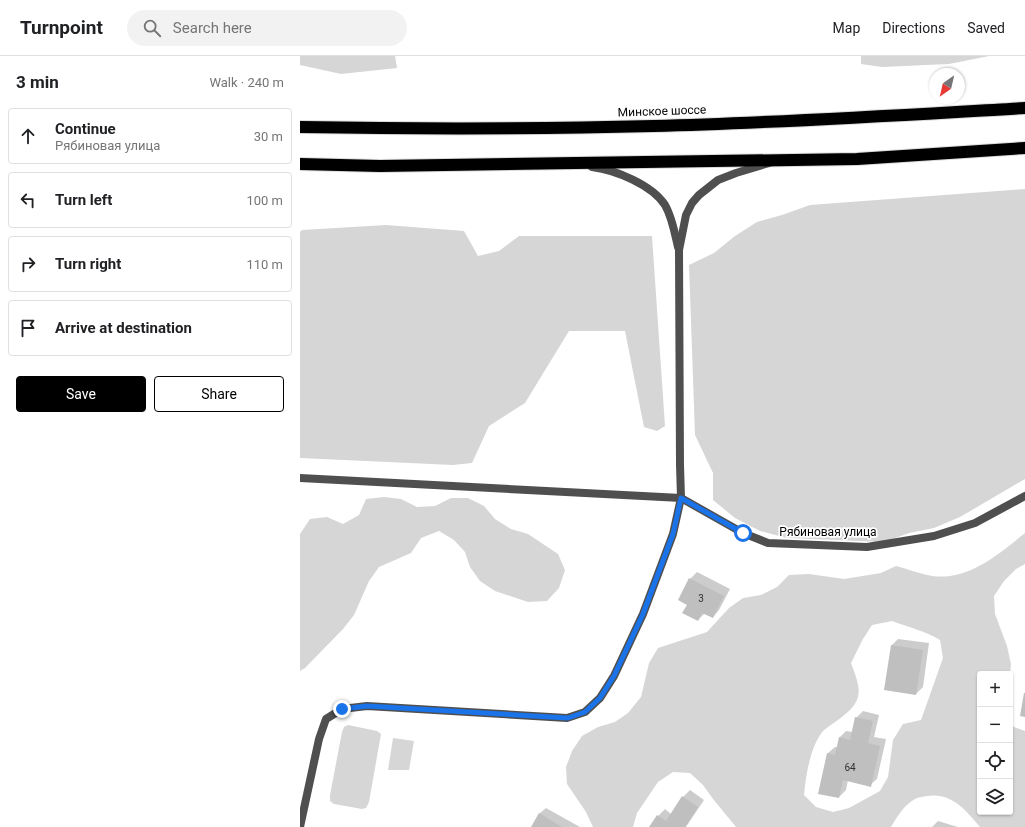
<!DOCTYPE html>
<html lang="en">
<head>
<meta charset="utf-8">
<style>
	body { margin:0; font-family:Roboto,sans-serif; background:#f2f2f2; color:#202124 }
	.controls { position:absolute; right:12px; bottom:12px; display:grid; overflow:hidden; border-radius:4px; box-shadow:0 1px 3px #0004 }
	.controls button { width:36px; height:36px; display:grid; place-items:center; padding:0; border:0; border-bottom:1px solid #e0e0e0; background:#fff; color:#202124; font:20px sans-serif }
	.compass { position:absolute; left:629px; top:12px; width:36px; height:36px; border-radius:50%; background:#fff; box-shadow:0 1px 3px #0004; rotate:214deg }
	.stop { position:absolute; width:12px; height:12px; margin:-9px; border:3px solid #1a73e8; border-radius:50%; background:#fff }
	.stop.end { background:#1a73e8; border-color:#fff; box-shadow:0 1px 4px #0008 }
	.list { margin:0; padding:0; list-style:none }
	h2 { display:flex; justify-content:space-between; align-items:center; height:52px; margin:0; padding:0 16px; font-size:17px }
	h2 small { font-size:13px; font-weight:400; color:#757577 }
	.list li { display:grid; grid-template-columns:26px 1fr auto; gap:12px; align-items:center; box-sizing:border-box; height:56px; margin:0 8px 8px; padding:0 8px; border:1px solid #e0e0e0; border-radius:4px }
	.list b { display:block; font-size:15px; white-space:nowrap }
	.list p { margin:0; font-size:13px; white-space:nowrap; color:#757577 }
	.list em { font-size:13px; font-style:normal; color:#757577 }
	.actions { display:flex; gap:8px; padding:12px 16px }
	.actions a { flex:1; padding:9px 0; border:1px solid #000; border-radius:4px; text-align:center; font-size:14px; color:#000 }
	.actions .main { background:#000; color:#fff }
	.icon { flex:none; width:22px; height:22px; fill:none; stroke:currentColor; stroke-width:2; stroke-linecap:round; stroke-linejoin:round }
	.map { position:relative; flex:none; width:725px; height:771px; overflow:hidden }
	header { display:flex; align-items:center; gap:24px; box-sizing:border-box; height:56px; padding:0 20px; background:#fff; border-bottom:1px solid #e0e0e0 }
	header strong { font-size:19px }
	nav { display:flex; gap:22px; margin-inline-start:auto; font-size:14px }
	.search { width:280px; height:36px; background:#f2f2f2; display:flex; align-items:center; gap:10px; box-sizing:border-box; padding:0 14px; border-radius:22px; color:#757577; font-size:15px }
	main { display:flex }
	aside { flex:1; background:#fff }
	.map>svg:first-child { display:block }
	.green { fill:#d6d6d6; fill-rule:evenodd }
	.shadow { fill:#0003 }
	.building { fill:#bfbfbf }
	.lines { fill:none; stroke-linecap:round; stroke-linejoin:round }
	.highway-casing { stroke:#dbdbdb; stroke-width:14 }
	.lane { stroke:#4f4f4f; stroke-width:8 }
	.street { stroke:#4f4f4f; stroke-width:8 }
	.highway { stroke:#000; stroke-width:12 }
	.route { stroke:#1a73e8; stroke-width:5 }
	.labels { text-anchor:middle; dominant-baseline:central; stroke-width:3.5; stroke-linejoin:round; paint-order:stroke }
	.number-label { font-size:10px; fill:#303030 }
	.street-label { font-size:12px; fill:#000; stroke:#fff }
</style>
</head>
<body>
<header>
<strong>Turnpoint</strong>
<div class="search"><svg class="icon" aria-label="search" viewBox="0 0 24 24"><circle cx="10" cy="10" r="6"/><path d="M15 15l6 6"/></svg>Search here</div>
<nav><a>Map</a><a>Directions</a><a>Saved</a></nav>
</header>
<main>
<aside>
<h2>3 min<small>Walk · 240 m</small></h2>
<ul class="list">
<li><svg class="icon" aria-label="ahead" viewBox="0 0 24 24"><path d="M12 20V5M6 11l6-6 6 6"/></svg><div><b>Continue</b><p>Рябиновая улица</p></div><em>30 m</em></li>
<li><svg class="icon" aria-label="left" viewBox="0 0 24 24"><path d="M17 20v-9H6M10 6l-5 5 5 5"/></svg><div><b>Turn left</b></div><em>100 m</em></li>
<li><svg class="icon" aria-label="right" viewBox="0 0 24 24"><path d="M7 20v-9h11M14 6l5 5-5 5"/></svg><div><b>Turn right</b></div><em>110 m</em></li>
<li><svg class="icon" aria-label="arrive" viewBox="0 0 24 24"><path d="M6 21V4h12l-3 4 3 4H6"/></svg><div><b>Arrive at destination</b></div></li>
</ul>
<div class="actions"><a class="main">Save</a><a>Share</a></div>
</aside>
<div class="map">
<svg width="725" height="771" viewBox="0 0 725 771">
	<rect width="100%" height="100%" fill="#fff"/>
	<g class="green">
		<path d="M0 0H95L97 12 41 18 0 9Z"/>
		<path d="M561 0H689L649 8 582 11 561 8Z"/>
		<path d="M725 133V423L660 461 634 472 609 477 584 486 487 482 460 475 435 462 413 444V417L395 379 389 209 414 197 435 180 457 166 482 159 510 149Z"/>
		<path d="M86 169 164 175 178 200 199 195 219 180H352L365 370 357 375 344 371 325 275H269L225 347 189 370 172 407 153 409 0 402V176L2 174Z"/>
		<path d="M84 441 101 443 117 451 135 450 151 442H168L184 450 195 463 211 473 228 478 258 498 265 514 259 532 247 545 228 546 195 535 180 525 170 511 165 496 154 484 139 475 121 482 111 497 79 511 69 525 54 559 43 573 5 612 0 615V478L10 463 27 461 43 468 59 459 66 443Z"/>
		<path d="M725 477V508L716 513 704 525 694 540 695 558 707 590 711 608 710 618H680V756H710V667L714 671 725 675V771H680C666 754 651 736 627 740 623 741 618 741 615 743 604 749 597 761 591 771H436L413 743 403 729 390 717 373 716 358 726 337 757 333 771H293L286 756 267 728 266 711 272 695 282 680 298 671 315 666 328 657 341 641 349 607 358 592 407 576 429 552 443 542 461 539 477 531 489 519 509 518 544 523 581 517 596 510C608 513 620 518 632 520 668 525 699 498 725 477ZM592 565C608 571 625 575 640 584L643 602 621 664 603 668 593 684 588 721 580 735 549 752 533 756 516 751 504 739C506 719 510 691 523 675 527 671 533 668 538 664 564 645 562 636 551 607L563 583 572 569Z"/>
		<path d="M48 669 77 675 81 678 69 746 66 752 62 753 34 748 30 745V739L42 676 44 671Z"/>
		<path d="M93 682 114 685 109 714H88Z"/>
	</g>
	<g class="shadow">
		<path d="M397 516 430 533 419 554 413 561 405 557 398 564 388 548 390 523Z"/>
		<path d="M598 583 629 587 623 631 616 638 592 589Z"/>
		<path d="M563 655 579 659 574 681 586 683 577 723 570 729 548 724 546 734 539 741 528 697 535 691H538L540 681 546 675 553 676 556 662Z"/>
		<path d="M390 734 404 744 386 771H351L358 760 365 753 371 758 383 741Z"/>
		<path d="M246 752 280 771H232L239 758Z"/>
		<path d="M638 765 658 771H632Z"/>
	</g>
	<g class="building">
		<path d="M389 522 424 540 413 562 402 557 398 565 382 557 387 549 378 544Z"/>
		<path d="M591 589 623 594 616 639 584 634Z"/>
		<path d="M724 637H725V661L720 660Z"/>
		<path d="M555 661 573 665 568 687 580 690 571 731 543 724 539 742 518 738 527 697 535 699 539 681 550 684Z"/>
		<path d="M382 740 398 751 385 771H349L357 759 366 765Z"/>
		<path d="M239 757 262 771H231Z"/>
	</g>
	<g class="lines">
		<defs>
			<g id="highway">
				<path d="M0 71C118 73 236 73 354 70 478 67 601 59 725 52"/>
				<path d="M0 108 80 110 557 103 725 92"/>
			</g>
		</defs>
		<use href="#highway" class="highway-casing"/>
		<path class="lane" d="M0 422 381 442"/>
		<g class="street">
			<path d="M292 111C316 114 352 129 365 149 372 161 375 178 378 191"/>
			<path d="M381 442 443 477 468 487 567 491 634 480 675 467 725 440"/>
			<path d="M0 771 19 683 26 663 42 653 67 650 267 662 285 656 300 642 314 620 343 558 373 478 381 442 380 409 379 194 386 159 392 147 399 139 418 124 436 117 469 107"/>
		</g>
		<use href="#highway" class="highway"/>
	</g>
	<g class="lines">
		<path class="route" d="M42 653 67 650 268 662 285 656 300 642 314 620 343 558 373 478 381 442 443 477"/>
	</g>
	<g class="labels">
		<g class="number-label">
			<text x="401" y="542">3</text>
			<text x="550" y="711">64</text>
		</g>
		<g class="street-label">
			<text transform="translate(362 55) rotate(-2)">Минское шоссе</text>
			<text x="528" y="476">Рябиновая улица</text>
		</g>
	</g>
</svg>
<div class="controls">
<button>+</button>
<button>−</button>
<button><svg class="icon" aria-label="locate" viewBox="0 0 24 24"><circle cx="12" cy="12" r="6"/><path d="M12 2v4M12 18v4M2 12h4M18 12h4"/></svg></button>
<button><svg class="icon" aria-label="layers" viewBox="0 0 24 24"><path d="M12 4l9 5-9 5-9-5zM3 14l9 5 9-5"/></svg></button>
</div>
<svg class="compass" viewBox="-18 -18 36 36"><path d="M0-13l5 13h-10z" fill="#e53935"/><path d="M0 13l5-13h-10z" fill="#757577"/></svg>
<div class="stop" style="left:443px;top:477px"></div>
<div class="stop end" style="left:42px;top:653px"></div>
</div>
</main>
</body>
</html>
